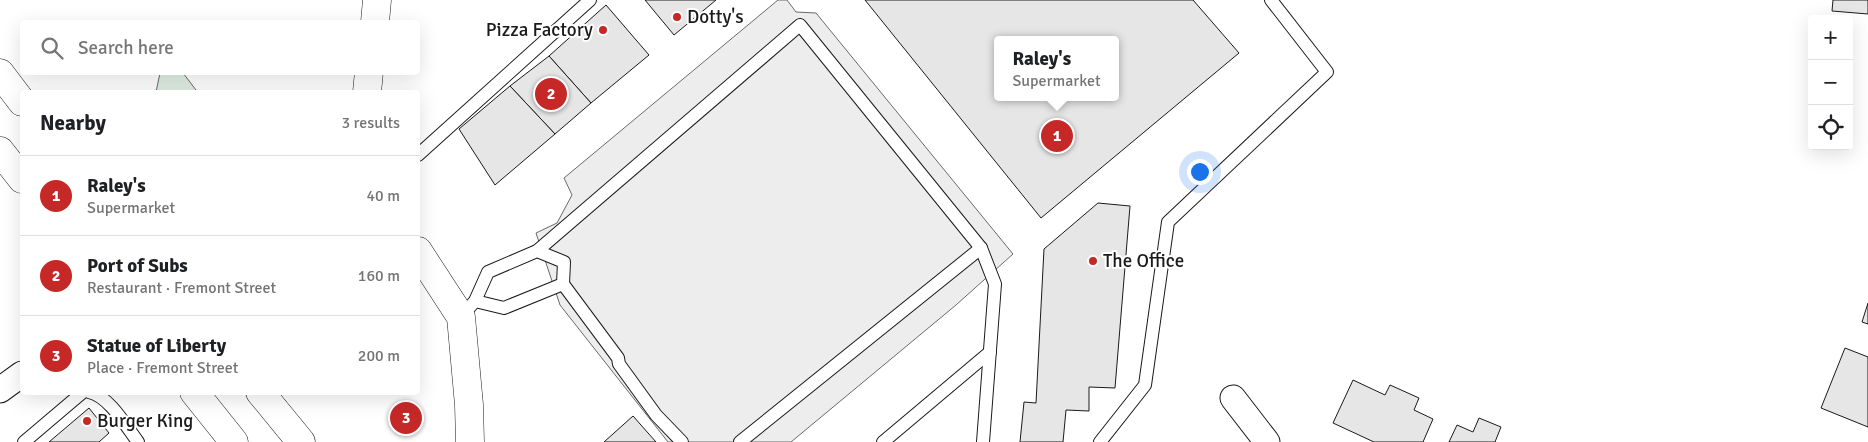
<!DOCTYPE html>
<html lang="en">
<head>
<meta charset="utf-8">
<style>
	body { margin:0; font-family:Signika,sans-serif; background:#f6f6f6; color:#202124 }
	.controls { position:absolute; right:15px; top:15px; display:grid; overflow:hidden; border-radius:5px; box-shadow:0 5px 20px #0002 }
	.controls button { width:45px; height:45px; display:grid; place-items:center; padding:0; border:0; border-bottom:1px solid #e0e0e0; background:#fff; color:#202124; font:25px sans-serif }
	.you { position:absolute; left:1199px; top:171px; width:18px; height:18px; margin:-12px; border:4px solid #fff; border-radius:50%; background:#1a73e8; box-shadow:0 0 0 8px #1a73e833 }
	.badge { display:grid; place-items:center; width:32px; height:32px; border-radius:50%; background:#c62828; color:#fff; font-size:16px; font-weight:700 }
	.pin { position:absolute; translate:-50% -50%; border:2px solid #fff; box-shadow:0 1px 5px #0006 }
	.popup { position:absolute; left:994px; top:36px; width:125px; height:65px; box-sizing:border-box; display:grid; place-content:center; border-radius:5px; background:#fff; filter:drop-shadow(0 1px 4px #0005); font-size:16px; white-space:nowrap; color:#757577 }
	.popup b { font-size:19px; color:#202124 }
	.popup::after { content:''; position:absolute; left:50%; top:100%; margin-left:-10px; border:10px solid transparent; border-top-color:#fff }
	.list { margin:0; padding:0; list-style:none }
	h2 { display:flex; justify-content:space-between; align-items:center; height:65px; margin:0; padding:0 20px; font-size:21px }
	h2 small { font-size:16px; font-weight:400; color:#757577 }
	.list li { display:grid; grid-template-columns:32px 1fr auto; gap:15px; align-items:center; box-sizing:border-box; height:80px; padding:0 20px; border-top:1px solid #e0e0e0 }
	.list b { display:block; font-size:19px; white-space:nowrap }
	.list p { margin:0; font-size:16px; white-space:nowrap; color:#757577 }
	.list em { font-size:16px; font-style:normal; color:#757577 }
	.icon { flex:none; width:28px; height:28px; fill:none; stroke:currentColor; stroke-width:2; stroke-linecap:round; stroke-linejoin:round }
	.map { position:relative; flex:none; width:1868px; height:442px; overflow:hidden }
	.search { position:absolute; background:#fff; box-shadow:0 5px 20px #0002; left:20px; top:20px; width:400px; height:55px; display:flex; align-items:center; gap:12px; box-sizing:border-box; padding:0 18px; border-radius:5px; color:#757577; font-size:19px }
	.panel { position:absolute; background:#fff; box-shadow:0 5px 20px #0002; left:20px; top:90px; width:400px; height:305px; border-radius:5px }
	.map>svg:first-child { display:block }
	.green { fill:#e0efe3; stroke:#6a6a6a }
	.parking { fill:#ededed; stroke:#6a6a6a }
	.building { fill:#e6e6e6; stroke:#1a1a1a; fill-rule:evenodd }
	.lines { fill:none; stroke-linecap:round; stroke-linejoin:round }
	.lane-casing { stroke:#1a1a1a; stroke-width:14 }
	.street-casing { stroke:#1a1a1a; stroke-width:27 }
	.secondary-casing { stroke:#1a1a1a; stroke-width:29 }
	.highway-casing { stroke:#1a1a1a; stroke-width:29 }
	.lane { stroke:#fff; stroke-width:12 }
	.street { stroke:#fff; stroke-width:25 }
	.secondary { stroke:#fff; stroke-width:28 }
	.highway { stroke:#fff; stroke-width:28 }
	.poi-dot { fill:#c62828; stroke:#fff; stroke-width:2 }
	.labels { text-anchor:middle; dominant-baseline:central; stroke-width:4; stroke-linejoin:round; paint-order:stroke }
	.poi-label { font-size:19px; fill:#1a1a1a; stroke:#fff; text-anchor:start }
</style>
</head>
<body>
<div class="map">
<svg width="1868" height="442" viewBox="0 0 1868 442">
	<rect width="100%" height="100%" fill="#fff"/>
	<path class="green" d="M160 73H183L196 90 195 92H156Z"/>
	<path class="parking" d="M778 0H787L796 12 816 13 1013 254 956 305 791 442H668L560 305 536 233 557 223 572 195 564 178Z"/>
	<g class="building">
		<path d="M645 0H716L674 35Z"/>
		<path d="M865 0H1193L1239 53 1041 218ZM998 40H1116V97H998Z"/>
		<path d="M1833 0H1868V14L1832 11Z"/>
		<path d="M606 5 649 55 591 103 549 56Z"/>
		<path d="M549 56 591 103 555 134 510 86Z"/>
		<path d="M510 86 555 134 495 185 459 129Z"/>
		<path d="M1098 203 1130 206 1115 388 1089 387V411L1066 410 1063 442H1020L1024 402 1036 403 1044 249Z"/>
		<path d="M1868 303V324L1862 322Z"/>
		<path d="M1845 348 1868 357V427L1821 408Z"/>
		<path d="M1353 380 1385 395 1390 385 1419 398 1414 410 1433 419 1423 442H1374L1333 423Z"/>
		<path d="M89 408 109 433 99 442H49Z"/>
		<path d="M633 416 656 442H604Z"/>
		<path d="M1479 418 1501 427 1495 442H1449L1457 425 1473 432Z"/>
	</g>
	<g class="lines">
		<defs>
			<g id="lane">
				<path d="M418 155 590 0"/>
				<path d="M537 251 800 25 981 248 995 284 983 442"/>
				<path d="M563 284 618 358 619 364 656 415 682 442"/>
				<path d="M461 317 475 301 488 272 537 251 564 262 563 284 504 308 475 301"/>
				<path d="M89 392C109 396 126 426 138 442"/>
				<path d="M24 442 83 392"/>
				<path d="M740 442 981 248"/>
				<path d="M883 442 990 352"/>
				<path d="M1100 442 1145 385 1168 222 1327 72 1271 0"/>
			</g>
			<g id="street">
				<path d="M0 390 22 374"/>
				<path d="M1233 398 1267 442"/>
			</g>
			<g id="secondary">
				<path d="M375 22 377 0"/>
				<path d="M367 92 369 72"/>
				<path d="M418 251 461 317 469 405 470 442"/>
			</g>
			<g id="highway">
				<path d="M0 73 22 102"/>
				<path d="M0 151 22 179"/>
				<path d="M194 392 234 442"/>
				<path d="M260 392 301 442"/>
			</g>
		</defs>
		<use href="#lane" class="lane-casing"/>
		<use href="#street" class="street-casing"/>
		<use href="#secondary" class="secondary-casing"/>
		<use href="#highway" class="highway-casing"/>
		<use href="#lane" class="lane"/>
		<use href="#street" class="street"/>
		<use href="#secondary" class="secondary"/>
		<use href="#highway" class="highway"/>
	</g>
	<g class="poi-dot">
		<circle cx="677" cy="17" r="5"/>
		<circle cx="603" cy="30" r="5"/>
		<circle cx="1093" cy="261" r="5"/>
		<circle cx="87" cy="421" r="5"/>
	</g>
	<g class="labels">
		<g class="poi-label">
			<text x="687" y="17">Dotty's</text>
			<text x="593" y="30" text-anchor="end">Pizza Factory</text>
			<text x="1103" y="261">The Office</text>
			<text x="97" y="421">Burger King</text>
		</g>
	</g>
</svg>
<div class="controls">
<button>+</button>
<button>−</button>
<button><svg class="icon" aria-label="locate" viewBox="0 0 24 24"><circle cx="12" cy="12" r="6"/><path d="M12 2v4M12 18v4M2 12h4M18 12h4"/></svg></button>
</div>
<div class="you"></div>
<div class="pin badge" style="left:1057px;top:136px">1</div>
<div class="popup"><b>Raley's</b>Supermarket</div>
<div class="pin badge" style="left:551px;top:94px">2</div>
<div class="pin badge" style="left:406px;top:418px">3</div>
<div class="search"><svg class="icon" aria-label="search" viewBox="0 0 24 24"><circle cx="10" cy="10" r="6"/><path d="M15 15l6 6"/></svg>Search here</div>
<section class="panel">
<h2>Nearby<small>3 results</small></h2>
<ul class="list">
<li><span class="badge">1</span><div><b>Raley's</b><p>Supermarket</p></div><em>40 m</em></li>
<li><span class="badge">2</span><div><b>Port of Subs</b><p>Restaurant · Fremont Street</p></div><em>160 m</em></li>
<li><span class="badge">3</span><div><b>Statue of Liberty</b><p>Place · Fremont Street</p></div><em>200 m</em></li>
</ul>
</section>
</div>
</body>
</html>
